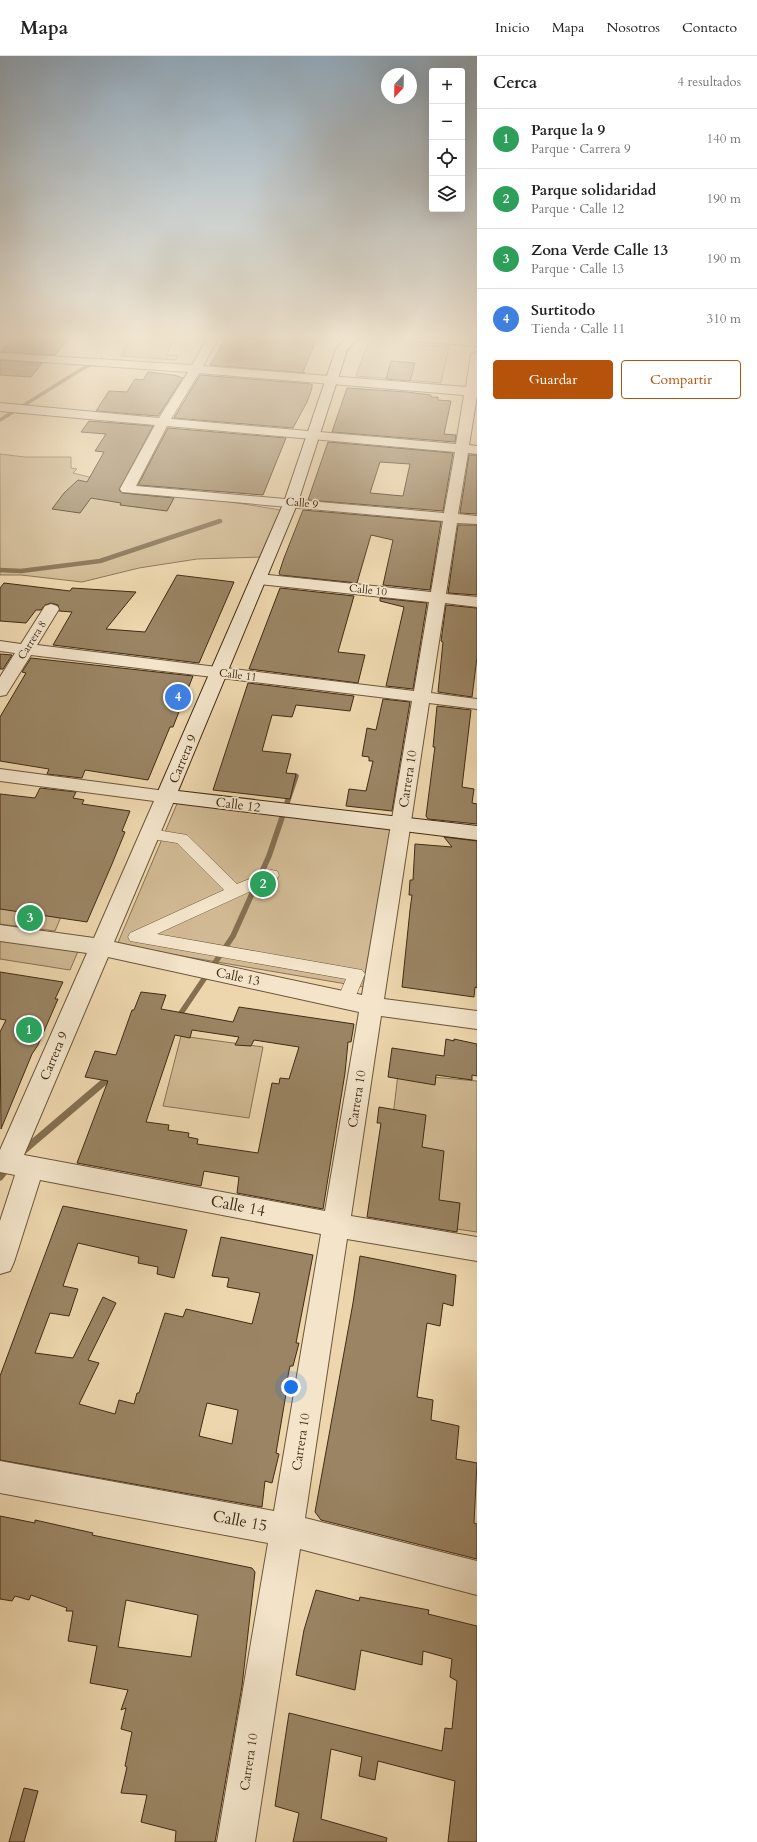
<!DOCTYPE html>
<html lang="es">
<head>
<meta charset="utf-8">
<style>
	body { margin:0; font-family:Cardo,serif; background:#f2f2f2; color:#222 }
	.controls { position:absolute; right:12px; top:12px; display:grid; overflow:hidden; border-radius:4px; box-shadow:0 4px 16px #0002 }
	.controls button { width:36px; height:36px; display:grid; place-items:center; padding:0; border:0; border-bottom:1px solid #e0e0e0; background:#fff; color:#222; font:20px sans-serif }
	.compass { position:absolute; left:381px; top:12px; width:36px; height:36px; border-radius:50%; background:#fff; box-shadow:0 4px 16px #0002; rotate:202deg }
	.you { position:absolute; left:291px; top:1331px; width:14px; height:14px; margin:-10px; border:3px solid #fff; border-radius:50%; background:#1a73e8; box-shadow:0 0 0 6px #1a73e833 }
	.badge { display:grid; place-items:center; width:26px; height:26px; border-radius:50%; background:#b45309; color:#fff; font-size:13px; font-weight:700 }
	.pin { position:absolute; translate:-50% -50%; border:2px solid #fff; box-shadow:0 1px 4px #0006 }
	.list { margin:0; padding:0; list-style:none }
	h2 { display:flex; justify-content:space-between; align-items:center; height:52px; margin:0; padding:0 16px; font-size:17px }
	h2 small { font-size:13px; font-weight:400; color:#767676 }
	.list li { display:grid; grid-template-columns:26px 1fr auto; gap:12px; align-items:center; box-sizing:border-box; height:60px; padding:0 16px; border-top:1px solid #e0e0e0 }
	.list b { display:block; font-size:15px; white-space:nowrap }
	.list p { margin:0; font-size:13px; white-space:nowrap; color:#767676 }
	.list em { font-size:13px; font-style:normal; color:#767676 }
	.actions { display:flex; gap:8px; padding:12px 16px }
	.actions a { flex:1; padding:9px 0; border:1px solid #b45309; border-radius:4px; text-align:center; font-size:14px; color:#b45309 }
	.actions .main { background:#b45309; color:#fff }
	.icon { flex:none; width:22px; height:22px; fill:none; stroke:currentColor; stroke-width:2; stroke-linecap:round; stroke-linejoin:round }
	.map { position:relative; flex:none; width:477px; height:1786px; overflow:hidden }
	header { display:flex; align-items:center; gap:24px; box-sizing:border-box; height:56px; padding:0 20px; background:#fff; border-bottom:1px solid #e0e0e0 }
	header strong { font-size:19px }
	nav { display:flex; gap:22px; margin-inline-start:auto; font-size:14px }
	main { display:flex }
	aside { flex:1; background:#fff }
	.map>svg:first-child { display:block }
	.green { fill:#d0b993; stroke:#887253 }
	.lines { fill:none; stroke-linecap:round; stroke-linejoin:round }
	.stream-far3 { stroke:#846f50; stroke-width:3.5 }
	.stream-far2 { stroke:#846f50; stroke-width:4.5 }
	.stream-far1 { stroke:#846f50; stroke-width:5.5 }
	.stream { stroke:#846f50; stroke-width:7 }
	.building { fill:#9a8463; stroke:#402b13; fill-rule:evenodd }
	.pedestrian-casing { stroke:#6b563a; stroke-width:1 }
	.minor-casing { stroke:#6b563a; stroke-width:2 }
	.tertiary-casing { stroke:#6b563a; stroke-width:2 }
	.secondary-casing { stroke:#402b13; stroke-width:2 }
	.pedestrian { fill:#f3e4ca; fill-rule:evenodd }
	.minor { fill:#f3e4ca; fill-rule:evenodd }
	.tertiary { fill:#f3e4ca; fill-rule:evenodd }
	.secondary { fill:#f3e4ca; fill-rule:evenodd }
	.labels { text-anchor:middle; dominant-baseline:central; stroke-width:3.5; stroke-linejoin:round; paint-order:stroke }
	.far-street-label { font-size:11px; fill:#402b13; stroke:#f3e4ca }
	.street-label { font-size:13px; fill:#402b13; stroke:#f3e4ca }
	.near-street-label { font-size:16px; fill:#402b13; stroke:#f3e4ca }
</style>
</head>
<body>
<header>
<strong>Mapa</strong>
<nav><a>Inicio</a><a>Mapa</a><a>Nosotros</a><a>Contacto</a></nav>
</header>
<main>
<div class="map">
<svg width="477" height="1786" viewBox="0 0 477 1786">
	<rect width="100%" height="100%" fill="#edd6ad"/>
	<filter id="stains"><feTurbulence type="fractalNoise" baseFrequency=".005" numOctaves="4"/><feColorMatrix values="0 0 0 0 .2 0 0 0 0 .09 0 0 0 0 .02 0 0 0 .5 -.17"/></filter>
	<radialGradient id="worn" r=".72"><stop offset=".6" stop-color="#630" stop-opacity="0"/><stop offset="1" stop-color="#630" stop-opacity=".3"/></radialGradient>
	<g class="green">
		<path d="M175 283 166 299 178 300 176 304 121 300 129 284Z"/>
		<path d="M369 285 449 291 441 327 356 320Z"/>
		<path d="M0 398 25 401H71V412L77 413 73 417 118 428 281 454 263 501 197 503 139 512 82 526 21 519H0Z"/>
		<path d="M182 736 395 767 364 931 117 889Z"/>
		<path d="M0 847 63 856 55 875 0 868Z"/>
		<path d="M0 881 79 893 70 914 0 903Z"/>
		<path d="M181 980 263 991 249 1062 163 1050Z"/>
		<path d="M398 1018 477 1025V1176L381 1162Z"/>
	</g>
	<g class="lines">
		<path class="stream-far3" d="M0 364 82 313 102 303"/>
		<path class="stream-far2" d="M0 514 21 515 100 505 220 465"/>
		<path class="stream-far1" d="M179 960 233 880 269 800 296 720"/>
		<g class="stream">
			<path d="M177 963 180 959"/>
			<path d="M22 1096 111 1020"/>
			<path d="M0 1121 8 1111"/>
		</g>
	</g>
	<g class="building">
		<path d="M36 279 70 281 55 299 1 296 14 280 33 282Z"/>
		<path d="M228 279 284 280 283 282 316 285 303 316 305 317 210 309Z"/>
		<path d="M0 304 42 307 31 321 0 319Z"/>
		<path d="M391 305 415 307 410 325 386 323Z"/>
		<path d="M148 316 174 319 183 322 158 360 96 355 109 335 127 336 135 323 143 324Z"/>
		<path d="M200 319 312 328V332L307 346 293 372 174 362Z"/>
		<path d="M347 332 407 336 431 339V341H438V344L451 345 444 378 456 379 455 386 332 376Z"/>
		<path d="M89 365 153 370 119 434 122 437 174 442 167 455 120 449 121 447 91 442 80 457 52 453 64 437 78 424 87 426 104 396 95 395 106 378 81 376Z"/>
		<path d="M168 372 286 382 263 439 138 429Z"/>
		<path d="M328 386 453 397 443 455 308 444ZM380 406 410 408 403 440 370 437Z"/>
		<path d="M469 399H477V458L460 457Z"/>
		<path d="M303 454 441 466 430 534 383 529 393 484 371 479 357 527 280 519 279 517 284 502Z"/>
		<path d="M458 469H477V539L448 537Z"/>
		<path d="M177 519 234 526 199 607 53 589 72 556 59 555 58 549 51 547 45 549 41 554H36L26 567 0 565V532L4 527 70 535 72 532 136 536 106 573 145 576Z"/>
		<path d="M280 532 354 540 338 596 365 599 358 627 249 613Z"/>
		<path d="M380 542 427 547 413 633 386 630 404 551 380 545Z"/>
		<path d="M446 549 477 552V601L472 641 438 636 443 586 441 585Z"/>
		<path d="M0 598 12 599 3 613H0Z"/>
		<path d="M31 602 193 620 173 671H170L148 724 85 714 82 722 47 718 49 713 0 705V661L26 617 22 616Z"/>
		<path d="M248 627 354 640 350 655 296 649 292 661 272 659 262 695 291 698 286 717 296 718 290 743 213 734Z"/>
		<path d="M383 643 410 646 392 755 346 750 349 733 366 735 373 705H369V701L362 700 367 672 376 674Z"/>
		<path d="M437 650 471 654 462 731 474 733 472 747 477 748V768L428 763 426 760 434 698 435 691H433Z"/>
		<path d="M40 732 76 736 73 742 84 744 82 748 130 755 122 775 125 776 112 808 87 866 0 853V738L35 742Z"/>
		<path d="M444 781 477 785V932L475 931 474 941 402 931 410 854 412 839H409L410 824H413L415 788 452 791Z"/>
		<path d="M0 916 63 926 55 943H58L38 989 32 998 1 1073 0 976 6 964 0 963Z"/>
		<path d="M141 936 166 939 161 953 233 966 239 951 354 968 351 986H348L345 1017 323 1153 237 1137 239 1121 204 1115 201 1130 77 1107 108 1025 85 1021 95 995 116 999 132 954H134ZM192 974 239 981 235 989 251 990 254 984 299 991 289 1023 280 1022 279 1028 272 1027 258 1097 197 1088 198 1083 188 1081 189 1077 168 1074 169 1069 146 1066 175 979 190 982Z"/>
		<path d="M446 983 454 985V983L477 988V1020L472 1019V1024L436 1019 435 1029 388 1021 392 992 444 1000Z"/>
		<path d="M379 1051 426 1059 422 1091 444 1095 439 1144 460 1147 457 1176 367 1161 381 1067H377Z"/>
		<path d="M63 1150 187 1174 174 1222 157 1218 158 1211 138 1207 139 1201 78 1187 63 1230 78 1233 69 1260 50 1257 35 1297 73 1302 103 1241 116 1247 88 1304 99 1307 79 1348 115 1358 119 1344 134 1348 137 1337H139L165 1257 183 1261 186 1253 252 1268 260 1237 227 1231 229 1222 212 1220 221 1181 313 1199 296 1287H299L293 1310H290L285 1335 286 1338 276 1397 279 1398 272 1427 265 1425 262 1451 0 1404V1320ZM207 1347 238 1354 232 1388 199 1380Z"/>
		<path d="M360 1200 456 1219 453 1250 443 1247 440 1270 427 1267 417 1341 433 1344 431 1364 459 1370 456 1403 477 1407 474 1467 477 1468V1503L321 1464 315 1456 353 1247Z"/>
		<path d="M0 1460 35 1467V1464L93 1477 92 1479 252 1512 255 1516 242 1630 215 1786H175L176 1775 141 1766 147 1739 121 1737 127 1711 125 1710 132 1676 121 1673 126 1652 121 1654 128 1634 90 1627 97 1590 68 1585 73 1555H66L67 1552 31 1539 29 1544 15 1540 12 1545 0 1543ZM126 1544 198 1559 191 1601 118 1591Z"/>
		<path d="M316 1534 359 1545 360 1541 429 1554 428 1558 477 1570V1786H448L455 1725 378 1705 375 1724 359 1720 362 1701 331 1693 321 1763 387 1782 386 1786H293L299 1757 275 1750 289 1657 442 1695 445 1672 452 1673 457 1625 450 1621 452 1603 423 1595 422 1609 361 1594 355 1634 296 1619 304 1574Z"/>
		<path d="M24 1732 38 1735 24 1786H9Z"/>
	</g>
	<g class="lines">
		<defs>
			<path id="pedestrian" d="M151 773 187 779 237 828 271 814 277 815 279 819 277 823 157 878 362 914 365 918 352 949 346 951 340 949 337 944 346 923 130 885 128 881 130 877 224 834 177 787 146 782 143 778 146 774Z"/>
			<path id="minor" d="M209 279H220L203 310 466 331 471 299 477 296V340L469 389 477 390V398L468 397 458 458 477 460V468L457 467 446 538 477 541V551L445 547 431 637 477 643V653L429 647 384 943 477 955V973L381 960 351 1160 477 1181V1205L347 1183 305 1462 477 1505V1539L300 1493 255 1786H217L268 1487 0 1437V1405L274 1455 321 1178 40 1124 14 1206 10 1215 0 1218V1165L15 1119 0 1116V1094L87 897 0 885V869L94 882 154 745 0 725V713L173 736 176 740 114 886 362 939 412 645 31 599 6 639 0 640V621L15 597 0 595V585L21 588 45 550 51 548 57 550 59 553 37 589 414 635 429 546 259 528 254 526 251 523 254 520 259 518 431 536 443 465 122 436 120 433 155 369 0 355V347L159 362 188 316 0 303V297L192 309ZM199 317 464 339 456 388 171 363ZM167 370 455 396 444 457 136 430ZM108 901 359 956 325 1155 24 1099Z"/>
			<path id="tertiary" d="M368 279H412L477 284V290L374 282Z"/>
			<path id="secondary" d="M352 279 358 282 347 294 298 446 178 735 477 770V784L166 746 159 744 156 740 284 446 336 293 348 280Z"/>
		</defs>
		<use href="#pedestrian" class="pedestrian-casing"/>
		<use href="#minor" class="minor-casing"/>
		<use href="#tertiary" class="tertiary-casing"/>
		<use href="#secondary" class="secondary-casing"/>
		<use href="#pedestrian" class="pedestrian"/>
		<use href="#minor" class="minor"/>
		<use href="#tertiary" class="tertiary"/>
		<use href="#secondary" class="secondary"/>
	</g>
	<linearGradient id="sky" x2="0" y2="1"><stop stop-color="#92aabc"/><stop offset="0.53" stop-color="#f7edda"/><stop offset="1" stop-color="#f7edda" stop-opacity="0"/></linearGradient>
	<rect width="477" height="529" fill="url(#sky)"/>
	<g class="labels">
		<g class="far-street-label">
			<text transform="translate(302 447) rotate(5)">Calle 9</text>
			<text transform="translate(368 534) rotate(6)">Calle 10</text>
			<text transform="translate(32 584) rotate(-58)">Carrera 8</text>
			<text transform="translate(238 619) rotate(7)">Calle 11</text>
		</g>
		<g class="street-label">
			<text transform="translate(183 703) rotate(-67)">Carrera 9</text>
			<text transform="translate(408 723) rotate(-81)">Carrera 10</text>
			<text transform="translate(238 749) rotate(7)">Calle 12</text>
			<text transform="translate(238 921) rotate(12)">Calle 13</text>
			<text transform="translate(54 1000) rotate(-67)">Carrera 9</text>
			<text transform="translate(357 1043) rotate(-81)">Carrera 10</text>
			<text transform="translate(301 1386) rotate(-81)">Carrera 10</text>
			<text transform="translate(249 1706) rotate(-81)">Carrera 10</text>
		</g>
		<g class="near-street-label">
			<text transform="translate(238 1150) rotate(11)">Calle 14</text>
			<text transform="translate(240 1465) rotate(11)">Calle 15</text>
		</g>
	</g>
	<rect width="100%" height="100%" filter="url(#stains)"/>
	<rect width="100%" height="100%" fill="url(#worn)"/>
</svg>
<div class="controls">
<button>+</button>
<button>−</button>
<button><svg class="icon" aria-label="locate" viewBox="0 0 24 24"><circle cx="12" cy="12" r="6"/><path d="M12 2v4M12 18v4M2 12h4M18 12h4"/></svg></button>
<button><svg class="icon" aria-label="layers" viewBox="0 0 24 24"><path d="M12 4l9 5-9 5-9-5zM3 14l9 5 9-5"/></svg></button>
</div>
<svg class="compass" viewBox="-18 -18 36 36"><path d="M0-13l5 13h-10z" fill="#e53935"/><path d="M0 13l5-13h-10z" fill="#767676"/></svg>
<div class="you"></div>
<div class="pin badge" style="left:29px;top:974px;background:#2e9e5b">1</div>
<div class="pin badge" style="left:263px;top:828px;background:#2e9e5b">2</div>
<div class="pin badge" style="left:30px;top:862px;background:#2e9e5b">3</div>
<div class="pin badge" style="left:178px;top:641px;background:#3f7fe0">4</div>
</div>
<aside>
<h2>Cerca<small>4 resultados</small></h2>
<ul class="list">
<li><span class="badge" style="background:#2e9e5b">1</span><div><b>Parque la 9</b><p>Parque · Carrera 9</p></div><em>140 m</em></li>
<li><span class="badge" style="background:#2e9e5b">2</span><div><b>Parque solidaridad</b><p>Parque · Calle 12</p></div><em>190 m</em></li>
<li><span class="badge" style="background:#2e9e5b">3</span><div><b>Zona Verde Calle 13</b><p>Parque · Calle 13</p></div><em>190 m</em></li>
<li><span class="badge" style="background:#3f7fe0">4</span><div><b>Surtitodo</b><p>Tienda · Calle 11</p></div><em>310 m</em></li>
</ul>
<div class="actions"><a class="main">Guardar</a><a>Compartir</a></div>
</aside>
</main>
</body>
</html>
